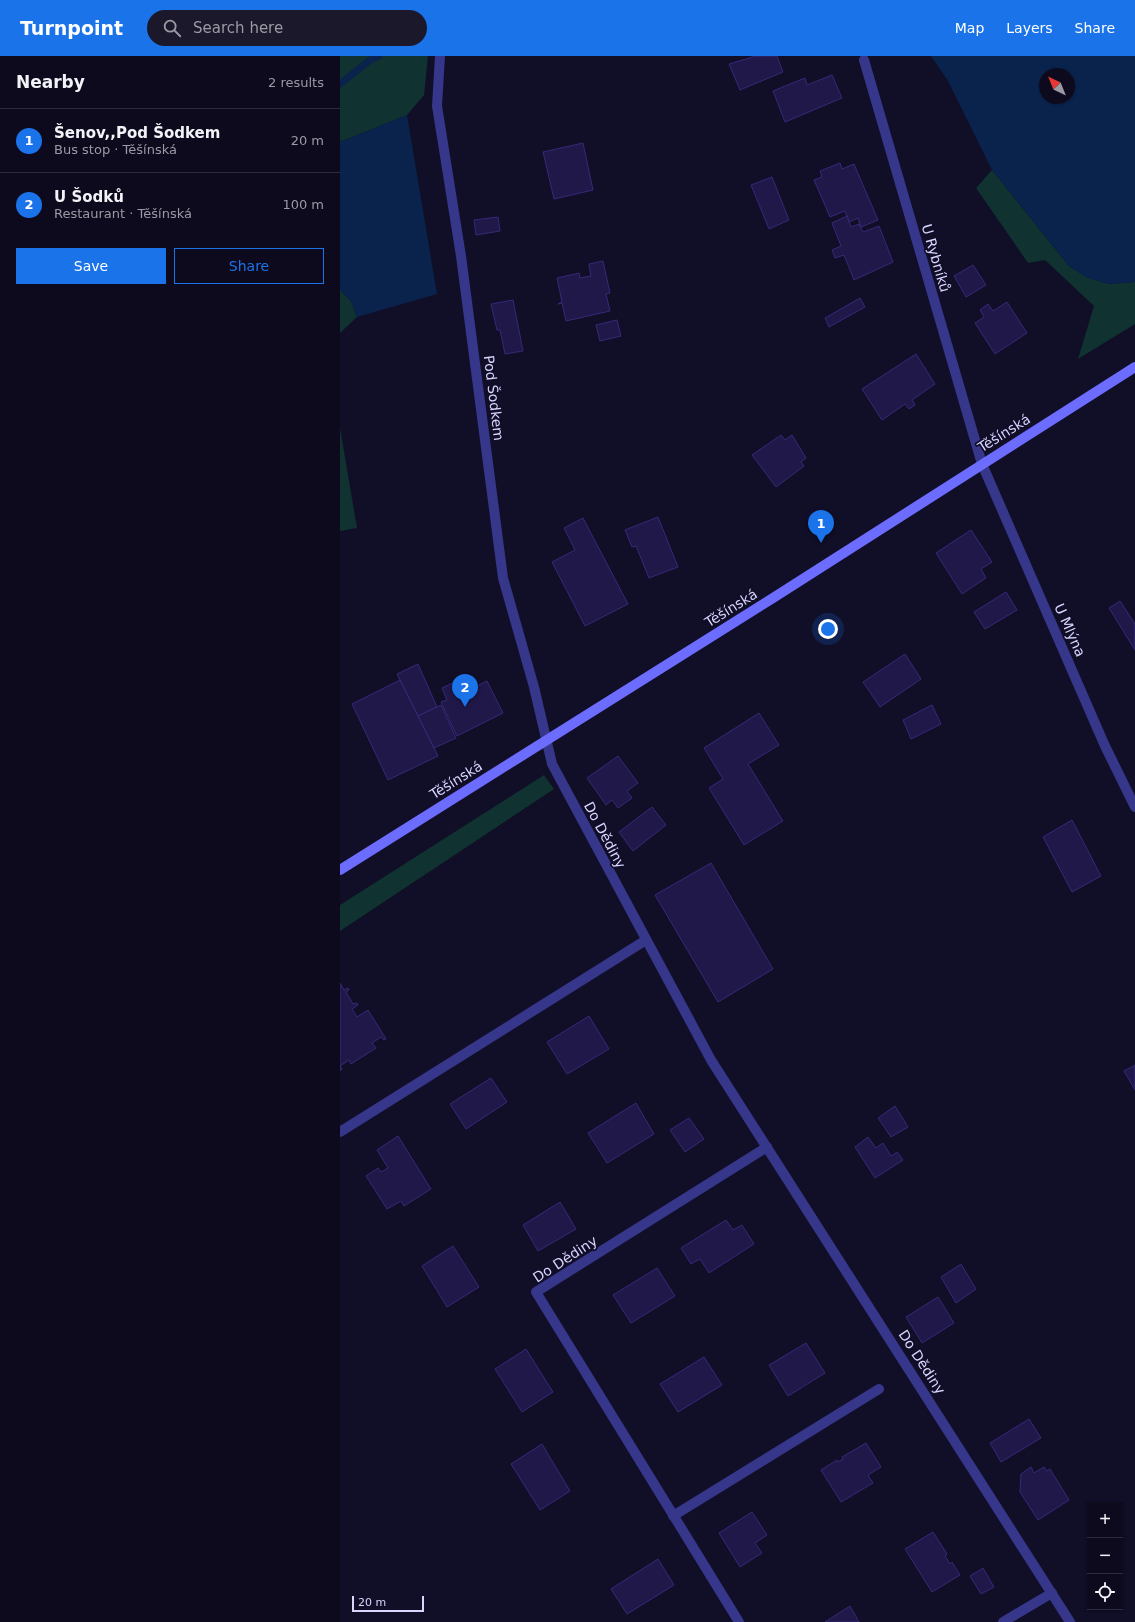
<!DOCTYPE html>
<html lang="en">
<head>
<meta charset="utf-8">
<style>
	body { margin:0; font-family:"DejaVu Sans",sans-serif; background:#1b182b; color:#f1f3f6 }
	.controls { position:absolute; right:12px; bottom:12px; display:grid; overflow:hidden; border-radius:0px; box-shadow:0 1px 3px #0004 }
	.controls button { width:36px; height:36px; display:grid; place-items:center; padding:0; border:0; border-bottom:1px solid #2d2b3c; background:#0d0a1e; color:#f1f3f6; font:20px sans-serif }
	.compass { position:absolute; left:699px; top:12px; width:36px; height:36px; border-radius:50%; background:#0d0a1e; box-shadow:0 1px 3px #0004; rotate:317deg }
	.scale { position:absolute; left:12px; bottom:10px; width:72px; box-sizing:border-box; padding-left:4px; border:2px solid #d8d5ff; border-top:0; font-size:11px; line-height:14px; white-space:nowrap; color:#d8d5ff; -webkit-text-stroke:3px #110e28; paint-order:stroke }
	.you { position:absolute; left:488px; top:573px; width:14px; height:14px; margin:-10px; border:3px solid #fff; border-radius:50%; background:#1a73e8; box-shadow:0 0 0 6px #1a73e833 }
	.badge { display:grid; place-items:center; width:26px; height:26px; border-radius:50%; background:#1a73e8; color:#fff; font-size:13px; font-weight:700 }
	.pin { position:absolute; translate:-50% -33px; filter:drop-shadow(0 1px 2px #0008) }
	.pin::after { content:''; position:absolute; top:21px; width:14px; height:12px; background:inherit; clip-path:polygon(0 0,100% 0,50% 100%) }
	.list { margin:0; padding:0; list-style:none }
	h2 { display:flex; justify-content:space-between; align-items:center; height:52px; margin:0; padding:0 16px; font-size:17px }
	h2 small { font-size:13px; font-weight:400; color:#9a9aa4 }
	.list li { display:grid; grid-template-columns:26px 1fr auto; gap:12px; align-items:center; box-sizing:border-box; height:64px; padding:0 16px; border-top:1px solid #2d2b3c }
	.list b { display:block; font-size:15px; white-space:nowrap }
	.list p { margin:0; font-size:13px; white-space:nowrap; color:#9a9aa4 }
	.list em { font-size:13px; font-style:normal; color:#9a9aa4 }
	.actions { display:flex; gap:8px; padding:12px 16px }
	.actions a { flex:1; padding:9px 0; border:1px solid #1a73e8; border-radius:0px; text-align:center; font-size:14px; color:#1a73e8 }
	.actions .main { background:#1a73e8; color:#fff }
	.icon { flex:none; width:22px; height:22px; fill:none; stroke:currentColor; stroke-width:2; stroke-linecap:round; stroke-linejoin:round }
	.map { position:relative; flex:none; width:795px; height:1566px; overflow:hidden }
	header { display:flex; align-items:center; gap:24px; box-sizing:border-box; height:56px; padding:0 20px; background:#1a73e8; color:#fff }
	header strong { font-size:19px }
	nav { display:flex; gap:22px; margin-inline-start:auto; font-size:14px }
	.search { width:280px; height:36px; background:#1b182b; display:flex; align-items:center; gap:10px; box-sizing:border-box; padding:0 14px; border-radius:22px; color:#9a9aa4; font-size:15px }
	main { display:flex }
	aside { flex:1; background:#0d0a1e }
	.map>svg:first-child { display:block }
	.green { fill:#103230 }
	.water { fill:#09234c; fill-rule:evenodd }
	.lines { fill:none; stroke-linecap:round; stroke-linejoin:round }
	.stream { stroke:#09234c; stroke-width:7 }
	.building { fill:#21184a; stroke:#362978 }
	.minor { stroke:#36368a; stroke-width:10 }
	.secondary { stroke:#6c6cff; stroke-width:10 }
	.labels { text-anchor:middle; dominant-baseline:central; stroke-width:3.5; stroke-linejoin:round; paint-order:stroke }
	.street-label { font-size:14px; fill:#d8d5ff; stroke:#110e28 }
</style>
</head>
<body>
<header>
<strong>Turnpoint</strong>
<div class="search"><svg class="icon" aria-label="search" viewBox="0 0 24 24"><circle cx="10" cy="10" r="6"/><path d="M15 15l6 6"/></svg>Search here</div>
<nav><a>Map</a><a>Layers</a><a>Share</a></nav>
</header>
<main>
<aside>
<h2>Nearby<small>2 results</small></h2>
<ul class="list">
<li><span class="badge">1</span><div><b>Šenov,,Pod Šodkem</b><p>Bus stop · Těšínská</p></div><em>20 m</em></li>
<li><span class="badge">2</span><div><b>U Šodků</b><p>Restaurant · Těšínská</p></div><em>100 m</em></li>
</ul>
<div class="actions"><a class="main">Save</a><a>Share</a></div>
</aside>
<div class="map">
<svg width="795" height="1566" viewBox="0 0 795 1566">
	<rect width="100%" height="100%" fill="#110e28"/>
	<g class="green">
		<path d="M0 0H88L84 39 67 59 0 86Z"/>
		<path d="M652 114 729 210 748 222 770 228 795 226V268L738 303 754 250 705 204 688 207 636 132Z"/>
		<path d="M0 234 11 245 17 261 0 277Z"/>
		<path d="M0 372 17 472 0 475Z"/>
		<path d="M204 719 214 733 0 875V849Z"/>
	</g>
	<g class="water">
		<path d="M591 0H795V226L770 228 748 222 729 210 652 114 608 25ZM705 18H729V42H705Z"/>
		<path d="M67 59 97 238 17 261 11 245 0 234V86Z"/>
	</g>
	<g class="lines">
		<path class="stream" d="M0 28 30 4 39 0"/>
	</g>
	<g class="building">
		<path d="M416 0H437L443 16 400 34 389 8Z"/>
		<path d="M492 19 502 42 445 66 433 35 465 22 467 29Z"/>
		<path d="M243 87 253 134 214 143 203 96Z"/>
		<path d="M500 107 502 113 514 108 538 164 521 171 518 162 509 166 505 155 490 161 474 124 482 121 480 115Z"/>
		<path d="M432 121 449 164 429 173 411 129Z"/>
		<path d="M507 160 511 171 519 168 523 176 539 170 553 206 514 224 504 199 495 202 492 194 501 190 492 167Z"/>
		<path d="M158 161 160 175 136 179 134 164Z"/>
		<path d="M263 205 270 237 266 238 270 255 226 265 222 247 218 248 222 246 217 222 239 217 240 222 251 220 249 208Z"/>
		<path d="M633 209 646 229 626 241 614 220Z"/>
		<path d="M520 242 525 251 489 271 485 262Z"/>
		<path d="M173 244 183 295 165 298 160 274H157L151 248Z"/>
		<path d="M667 246 687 277 655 298 635 267 644 261 640 254 648 248 653 255Z"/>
		<path d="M277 264 281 280 260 285 256 269Z"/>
		<path d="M576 298 595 328 572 344 575 349 569 353 565 348 542 364 522 333Z"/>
		<path d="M441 379 445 384 452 379 466 402 461 406 464 410 436 431 412 399Z"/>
		<path d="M318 461 338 511 309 522 296 490 292 491 285 474Z"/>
		<path d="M243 462 288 548 245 570 212 506 235 494 224 472Z"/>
		<path d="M631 474 652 506 641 513 646 522 622 538 596 497Z"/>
		<path d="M666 536 677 554 645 573 634 556Z"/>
		<path d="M780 545 795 568V594L769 552Z"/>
		<path d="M565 598 581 623 540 651 523 626Z"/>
		<path d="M78 608 97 651 78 660 57 618Z"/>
		<path d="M123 622 129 634 147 625 163 657 117 680 101 646 107 644 102 632Z"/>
		<path d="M60 624 98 700 48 724 12 648Z"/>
		<path d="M101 649 116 682 94 692 78 660Z"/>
		<path d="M592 649 601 668 571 683 563 664Z"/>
		<path d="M419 657 439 689 408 708 443 765 404 789 369 732 383 723 364 692Z"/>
		<path d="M278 700 298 727 287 735 292 742 278 752 272 744 266 749 247 722Z"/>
		<path d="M312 751 326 769 293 795 279 776Z"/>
		<path d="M732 764 761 820 732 836 703 781Z"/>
		<path d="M371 807 433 913 378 946 315 839Z"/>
		<path d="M0 927 4 934 8 932 9 934 6 936 13 948 17 947 18 949 12 953 17 961 28 954 46 983 44 984 41 981 32 987 36 992 11 1008 9 1004 0 1010 2 1013 0 1015Z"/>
		<path d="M249 960 269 993 227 1018 207 986Z"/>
		<path d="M795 1009V1034L784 1015Z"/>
		<path d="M151 1022 167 1046 126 1073 110 1048Z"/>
		<path d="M296 1047 314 1078 267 1107 248 1077Z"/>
		<path d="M555 1050 568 1071 551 1081 538 1062Z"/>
		<path d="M349 1062 364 1083 345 1096 330 1074Z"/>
		<path d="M58 1080 91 1133 64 1150 61 1145 47 1153 26 1120 38 1112 41 1116 48 1112 37 1094Z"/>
		<path d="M528 1081 536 1092 543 1087 551 1100 557 1096 563 1104 535 1122 515 1091Z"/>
		<path d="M220 1146 236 1173 198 1195 183 1169Z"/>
		<path d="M386 1164 393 1174 402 1169 414 1188 369 1217 360 1203 351 1208 341 1192Z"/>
		<path d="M113 1190 139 1231 107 1251 82 1210Z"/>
		<path d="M621 1208 636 1233 616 1247 601 1221Z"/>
		<path d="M317 1212 335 1240 291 1267 273 1239Z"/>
		<path d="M598 1241 614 1267 582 1287 566 1261Z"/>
		<path d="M466 1287 485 1317 448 1340 429 1309Z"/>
		<path d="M186 1293 213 1336 182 1356 155 1313Z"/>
		<path d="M364 1301 382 1329 338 1356 320 1328Z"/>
		<path d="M689 1363 701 1382 661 1406 650 1387Z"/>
		<path d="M526 1387 541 1411 528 1419 533 1427 501 1446 481 1414 497 1404 498 1406 503 1403 502 1401Z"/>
		<path d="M202 1388 230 1435 200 1454 171 1408Z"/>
		<path d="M691 1411 694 1417 704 1411 707 1415 710 1413 729 1444 698 1464 680 1436 681 1418Z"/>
		<path d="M412 1456 427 1479 415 1487 422 1497 400 1511 379 1477Z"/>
		<path d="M593 1476 607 1498 605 1500 610 1508 612 1506 620 1519 592 1536 565 1493Z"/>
		<path d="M318 1503 334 1529 287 1558 271 1533Z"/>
		<path d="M643 1512 654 1531 641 1538 630 1520Z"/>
		<path d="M510 1550 519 1566H485Z"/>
	</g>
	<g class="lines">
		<g class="minor">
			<path d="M100 0 97 50 121 200 163 522 194 631 212 708 371 1004 730 1566"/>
			<path d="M524 4 642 408 765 690 795 751"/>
			<path d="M0 1076 306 884"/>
			<path d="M333 1460 539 1333"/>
			<path d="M399 1566 196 1236 427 1091"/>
			<path d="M663 1566 712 1537"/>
		</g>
		<path class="secondary" d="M0 814 433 542 795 311"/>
	</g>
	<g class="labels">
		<g class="street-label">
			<text transform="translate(596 202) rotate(74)">U Rybníků</text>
			<text transform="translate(154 342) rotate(83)">Pod Šodkem</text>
			<text transform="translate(664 377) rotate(-32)">Těšínská</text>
			<text transform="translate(391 552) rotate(-32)">Těšínská</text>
			<text transform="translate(730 574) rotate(66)">U Mlýna</text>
			<text transform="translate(116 724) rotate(-32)">Těšínská</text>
			<text transform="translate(265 779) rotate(62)">Do Dědiny</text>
			<text transform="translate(225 1203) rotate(-33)">Do Dědiny</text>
			<text transform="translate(582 1306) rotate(57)">Do Dědiny</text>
		</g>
	</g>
</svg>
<div class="controls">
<button>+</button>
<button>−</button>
<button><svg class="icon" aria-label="locate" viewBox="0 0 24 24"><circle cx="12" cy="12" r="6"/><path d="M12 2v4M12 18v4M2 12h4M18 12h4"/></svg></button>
</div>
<svg class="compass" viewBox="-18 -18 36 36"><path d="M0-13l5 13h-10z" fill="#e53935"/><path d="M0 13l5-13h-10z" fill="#9a9aa4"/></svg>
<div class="scale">20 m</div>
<div class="you"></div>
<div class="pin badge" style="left:481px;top:487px">1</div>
<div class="pin badge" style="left:125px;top:651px">2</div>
</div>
</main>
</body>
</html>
